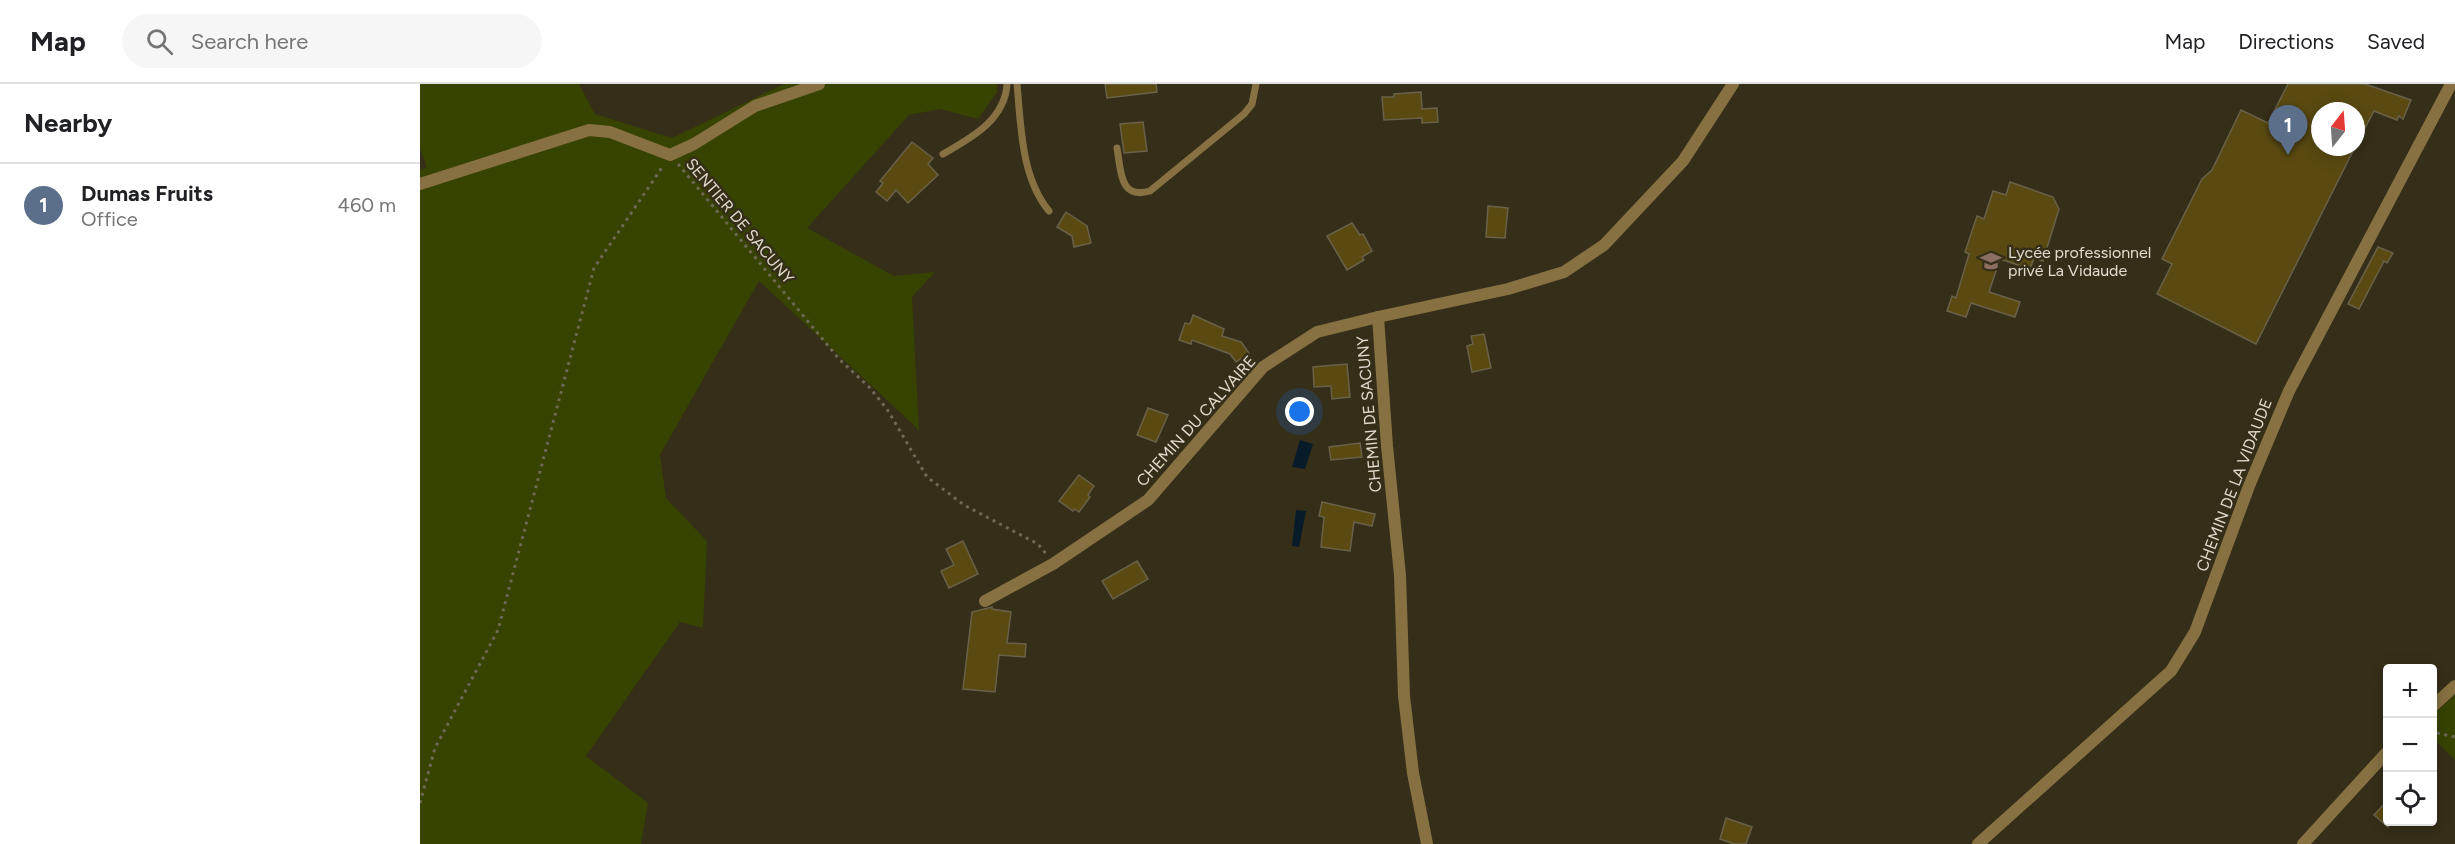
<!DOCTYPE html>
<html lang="en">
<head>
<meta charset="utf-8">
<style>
	body { margin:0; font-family:Figtree,sans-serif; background:#f6f6f6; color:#202124 }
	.controls { position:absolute; right:18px; bottom:18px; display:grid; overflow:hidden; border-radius:6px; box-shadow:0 3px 15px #0003 }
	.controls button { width:54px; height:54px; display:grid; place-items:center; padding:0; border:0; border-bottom:2px solid #e0e0e0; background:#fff; color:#202124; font:30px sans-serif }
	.compass { position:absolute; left:1891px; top:18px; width:54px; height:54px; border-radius:50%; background:#fff; box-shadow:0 3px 15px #0003; rotate:17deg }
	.you { position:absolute; left:880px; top:328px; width:21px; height:21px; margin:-15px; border:4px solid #fff; border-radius:50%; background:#1a73e8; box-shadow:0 0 0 9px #1a73e833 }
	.badge { display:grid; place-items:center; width:39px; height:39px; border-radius:50%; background:#1a73e8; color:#fff; font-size:20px; font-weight:700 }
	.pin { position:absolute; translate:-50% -50px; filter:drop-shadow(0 2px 3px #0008) }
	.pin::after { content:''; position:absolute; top:32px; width:21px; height:18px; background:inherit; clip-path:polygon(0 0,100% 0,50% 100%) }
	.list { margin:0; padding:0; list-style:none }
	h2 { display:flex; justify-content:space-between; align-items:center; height:78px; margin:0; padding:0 24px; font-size:26px }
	h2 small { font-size:20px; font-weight:400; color:#757577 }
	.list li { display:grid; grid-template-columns:39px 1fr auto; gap:18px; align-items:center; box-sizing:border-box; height:84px; padding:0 24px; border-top:2px solid #e0e0e0 }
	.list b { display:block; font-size:22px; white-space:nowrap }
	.list p { margin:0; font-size:20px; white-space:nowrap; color:#757577 }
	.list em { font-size:20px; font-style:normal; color:#757577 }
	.icon { flex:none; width:33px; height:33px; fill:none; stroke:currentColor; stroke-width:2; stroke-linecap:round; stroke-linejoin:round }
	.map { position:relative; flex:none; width:2035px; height:760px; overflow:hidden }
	header { display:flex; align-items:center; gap:36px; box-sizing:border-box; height:84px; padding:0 30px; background:#fff; border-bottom:2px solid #e0e0e0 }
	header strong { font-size:28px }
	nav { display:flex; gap:33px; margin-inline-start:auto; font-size:21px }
	.search { width:420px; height:54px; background:#f6f6f6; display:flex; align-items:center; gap:15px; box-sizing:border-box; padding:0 21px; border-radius:33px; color:#757577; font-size:22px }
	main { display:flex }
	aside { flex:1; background:#fff }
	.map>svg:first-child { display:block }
	.green { fill:#374301 }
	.water { fill:#071b29 }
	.building { fill:#5a4a11; stroke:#696149; stroke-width:1.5 }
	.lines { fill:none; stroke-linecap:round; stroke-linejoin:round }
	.path { stroke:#6e6855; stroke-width:3; stroke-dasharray:3 4.5; stroke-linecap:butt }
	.service { stroke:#877142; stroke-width:7 }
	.minor { stroke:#877142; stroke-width:12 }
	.labels { text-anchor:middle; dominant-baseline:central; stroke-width:5; stroke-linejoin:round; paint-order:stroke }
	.street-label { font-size:16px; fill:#e0dcce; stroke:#352e18 }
	.poi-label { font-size:16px; fill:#e0dcce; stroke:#352e18; text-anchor:start }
</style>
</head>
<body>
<header>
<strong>Map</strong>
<div class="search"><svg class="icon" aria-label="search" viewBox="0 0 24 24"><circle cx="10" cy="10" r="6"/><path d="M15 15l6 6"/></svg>Search here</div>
<nav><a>Map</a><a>Directions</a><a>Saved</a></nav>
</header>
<main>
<aside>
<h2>Nearby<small></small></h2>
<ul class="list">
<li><span class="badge" style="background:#5c6f8a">1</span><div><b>Dumas Fruits</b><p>Office</p></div><em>460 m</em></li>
</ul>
</aside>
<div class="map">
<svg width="2035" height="760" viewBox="0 0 2035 760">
	<rect width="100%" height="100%" fill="#352e18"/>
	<g class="green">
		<path d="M0 0H159L175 30 252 54 364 0H577V8L558 35 520 25 489 31 387 144 474 192 515 188 492 213 499 346 339 197 240 371 246 414 287 457 283 544 260 538 166 672 228 719 221 760H0V86L7 83 0 64Z"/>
		<path d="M2035 611V676L2012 653 2013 631Z"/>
	</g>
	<g class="water">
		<path d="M880 356 893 360 885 385 872 383Z"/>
		<path d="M876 426 886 427 879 463 872 462Z"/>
	</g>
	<g class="building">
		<path d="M685 0H736L737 8 687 14Z"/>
		<path d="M1868 0H1945L1991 16 1983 35 1979 32 1977 36 1954 27 1936 61V27H1900V63H1935L1836 260 1737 210 1752 180 1742 175 1782 95 1792 86 1821 26 1848 39Z"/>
		<path d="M1001 8 1002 25 1017 24 1018 38 1002 39V34L964 36 962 13H974V10Z"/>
		<path d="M723 38 727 67 704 69 700 40Z"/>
		<path d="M492 58 513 74 508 80 518 91 488 119 476 106 467 117 456 108 463 99 460 97Z"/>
		<path d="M1590 98 1633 113 1639 125 1623 177 1614 174 1610 185 1580 175 1569 208 1600 218 1595 233 1551 219 1546 233 1527 227 1532 212 1536 214 1549 170 1545 168 1557 132 1564 135 1573 107 1586 111Z"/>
		<path d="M1068 122 1088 124 1085 154 1066 153Z"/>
		<path d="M646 128 667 142 671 159 654 163 652 152 637 143Z"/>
		<path d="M932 139 940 151 943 150 952 167 942 173 944 176 927 186 907 152Z"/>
		<path d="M1958 163 1973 169 1967 179 1964 177 1939 225 1928 220Z"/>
		<path d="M773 231 804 245 802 252 821 258 829 269 816 278 810 270 772 256 771 260 759 256 765 239 770 240Z"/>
		<path d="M1064 250 1071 284 1052 288 1047 262 1053 260 1051 252Z"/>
		<path d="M927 280 930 313 912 315 911 302 894 303 893 283Z"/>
		<path d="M728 324 748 331 736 358 717 351Z"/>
		<path d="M940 359 942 373 911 376 909 363Z"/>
		<path d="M659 391 674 402 668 411 670 413 659 428 655 425 653 427 639 417Z"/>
		<path d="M902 418 955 430 952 442 934 438 930 467 901 463 904 433 899 432Z"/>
		<path d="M543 457 558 490 529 504 521 487 534 481 526 465Z"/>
		<path d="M717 477 728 495 693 515 682 497Z"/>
		<path d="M572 523V525L591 528 587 559 606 560 605 573 579 571 575 608 543 605 552 528Z"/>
		<path d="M1968 716V743L1954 731Z"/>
		<path d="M1306 734 1332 743 1326 760H1314L1300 755Z"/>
	</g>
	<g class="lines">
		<g class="path">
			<path d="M258 80 419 275 449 303 467 325 507 393 544 421 618 460 627 471"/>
			<path d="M2017 649 2035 653"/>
			<path d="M0 719 15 664 78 546 174 184 243 82"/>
		</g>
		<g class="service">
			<path d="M597 0C601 42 601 93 629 127"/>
			<path d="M697 64C701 86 699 116 730 107L824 30 832 20 836 0"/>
			<path d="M523 70C551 54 585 36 587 0"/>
		</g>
		<g class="minor">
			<path d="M0 100 169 46 190 48 250 71 274 60 335 22 399 0"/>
			<path d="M565 517 633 480 728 416 843 283 897 248 958 233"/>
			<path d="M2012 623 2035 602"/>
			<path d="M1007 760 993 689 984 612 980 491 967 362 958 233 1088 205 1144 188 1184 161 1263 77 1313 0"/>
			<path d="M1558 760 1751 587 1775 548 1829 402 1869 307 2031 0"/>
			<path d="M1883 760 1968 667"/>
		</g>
	</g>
	<defs>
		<symbol id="school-bare" viewBox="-9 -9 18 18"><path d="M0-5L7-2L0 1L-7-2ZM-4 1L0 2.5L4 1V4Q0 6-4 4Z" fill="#8d6e63" stroke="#352e18" stroke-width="2.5" paint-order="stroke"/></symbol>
	</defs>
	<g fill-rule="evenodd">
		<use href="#school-bare" x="1556" y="162" width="30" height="30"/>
	</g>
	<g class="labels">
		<g class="street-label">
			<text transform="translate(320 137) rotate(50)">SENTIER DE SACUNY</text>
			<text transform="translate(949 330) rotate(-95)">CHEMIN DE SACUNY</text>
			<text transform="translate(776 337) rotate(-48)">CHEMIN DU CALVAIRE</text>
			<text transform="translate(1814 401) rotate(-69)">CHEMIN DE LA VIDAUDE</text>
		</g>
		<g class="poi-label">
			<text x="1588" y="168">Lycée professionnel<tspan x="1588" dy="18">privé La Vidaude</tspan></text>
		</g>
	</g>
</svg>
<div class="controls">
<button>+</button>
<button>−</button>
<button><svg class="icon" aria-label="locate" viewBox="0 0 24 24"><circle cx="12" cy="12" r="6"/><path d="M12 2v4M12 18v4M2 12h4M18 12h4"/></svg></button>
</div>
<svg class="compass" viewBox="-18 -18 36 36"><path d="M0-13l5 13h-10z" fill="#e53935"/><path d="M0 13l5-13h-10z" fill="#757577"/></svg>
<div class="you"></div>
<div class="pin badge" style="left:1868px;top:71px;background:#5c6f8a">1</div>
</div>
</main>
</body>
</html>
